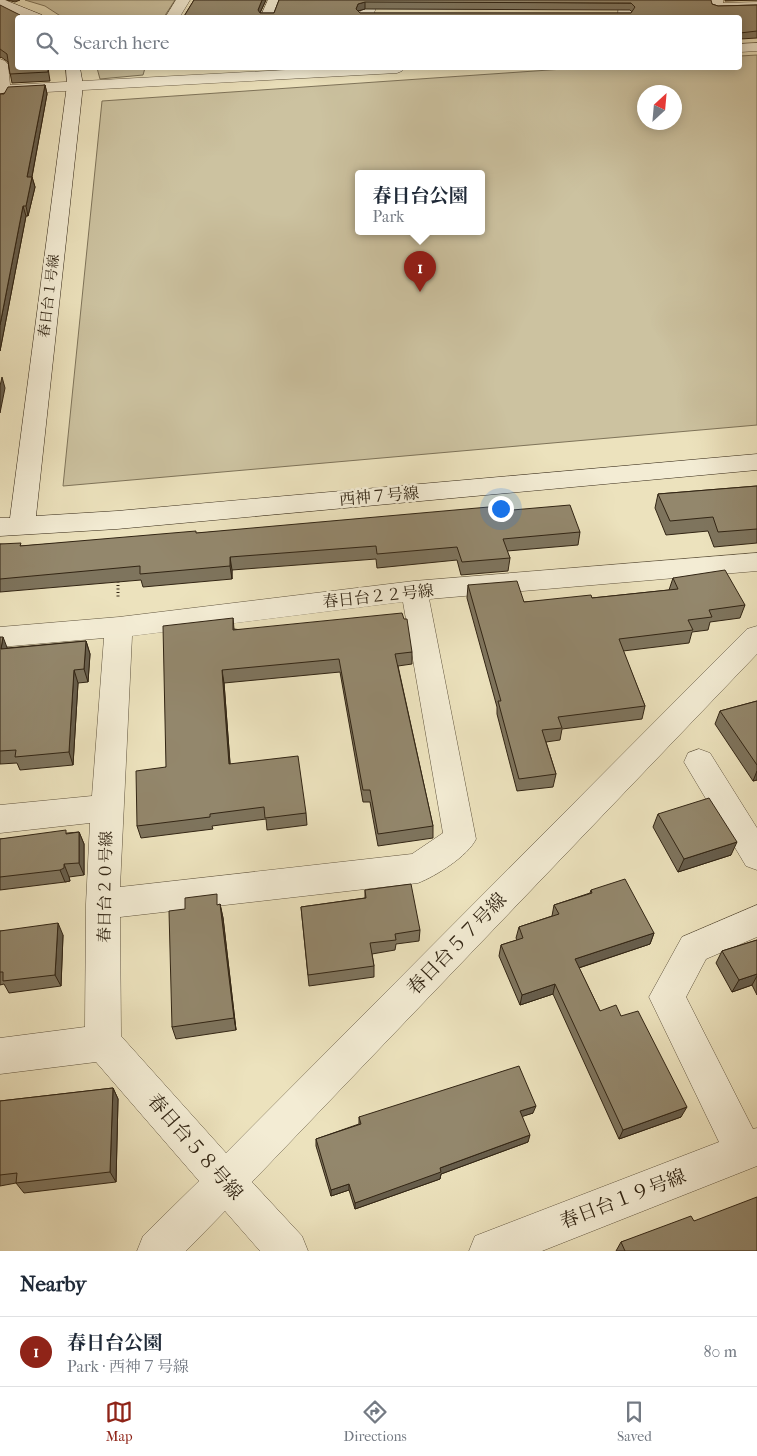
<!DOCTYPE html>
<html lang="en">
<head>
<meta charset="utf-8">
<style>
	body { margin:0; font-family:"IM FELL French Canon","Noto Serif JP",serif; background:#f2f2f3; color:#1f2937 }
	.compass { position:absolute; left:637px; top:85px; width:45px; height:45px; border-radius:50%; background:#fff; box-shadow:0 2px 12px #0003; rotate:26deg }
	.you { position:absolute; left:500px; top:508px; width:18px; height:18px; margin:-12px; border:4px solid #fff; border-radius:50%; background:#1a73e8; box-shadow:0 0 0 8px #1a73e833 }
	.badge { display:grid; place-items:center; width:32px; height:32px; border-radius:50%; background:#8f2418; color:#fff; font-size:16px; font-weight:700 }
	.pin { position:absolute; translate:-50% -41px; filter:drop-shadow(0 1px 2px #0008) }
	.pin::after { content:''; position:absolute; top:26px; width:18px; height:15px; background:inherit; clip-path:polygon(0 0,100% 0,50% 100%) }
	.popup { position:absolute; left:355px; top:170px; width:130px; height:65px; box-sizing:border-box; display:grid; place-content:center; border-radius:5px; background:#fff; filter:drop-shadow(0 1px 4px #0005); font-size:16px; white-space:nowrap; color:#747a83 }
	.popup b { font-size:19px; color:#1f2937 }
	.popup::after { content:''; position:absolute; left:50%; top:100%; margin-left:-10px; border:10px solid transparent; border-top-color:#fff }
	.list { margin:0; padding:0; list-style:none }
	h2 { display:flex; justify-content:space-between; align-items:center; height:65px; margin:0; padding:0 20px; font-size:21px }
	h2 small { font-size:16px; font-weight:400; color:#747a83 }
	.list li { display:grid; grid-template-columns:32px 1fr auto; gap:15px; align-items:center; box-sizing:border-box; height:70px; padding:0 20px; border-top:1px solid #e0e1e3 }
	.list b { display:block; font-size:19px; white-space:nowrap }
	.list p { margin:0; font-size:16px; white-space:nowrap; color:#747a83 }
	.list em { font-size:16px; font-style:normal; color:#747a83 }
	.icon { flex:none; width:28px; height:28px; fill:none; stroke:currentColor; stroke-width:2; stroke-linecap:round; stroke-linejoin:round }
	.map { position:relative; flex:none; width:757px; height:1251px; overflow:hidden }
	.search { position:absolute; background:#fff; box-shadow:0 2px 12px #0003; left:15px; right:15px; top:15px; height:55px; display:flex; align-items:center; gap:12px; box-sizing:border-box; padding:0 18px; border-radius:5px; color:#747a83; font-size:19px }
	.sheet { height:135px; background:#fff }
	nav { display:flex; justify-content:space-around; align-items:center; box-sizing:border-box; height:70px; border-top:1px solid #e0e1e3; background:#fff; font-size:14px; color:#747a83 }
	nav a { display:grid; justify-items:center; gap:2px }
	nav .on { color:#8f2418 }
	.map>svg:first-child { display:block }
	.green { fill:#ccc2a0; stroke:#7f745a; fill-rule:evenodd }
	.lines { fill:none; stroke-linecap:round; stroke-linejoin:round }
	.street-casing { stroke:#60543e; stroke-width:1 }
	.secondary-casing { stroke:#322514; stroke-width:1 }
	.path { stroke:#322514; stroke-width:3; stroke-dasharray:1 2.5; stroke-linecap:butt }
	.street { fill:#f3ecd4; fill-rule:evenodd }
	.secondary { fill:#f3ecd4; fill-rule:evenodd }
	.wall { fill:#7e745d; stroke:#322514; fill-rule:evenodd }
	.shaded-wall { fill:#675e4c; stroke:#322514 }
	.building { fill:#93876c; stroke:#322514; fill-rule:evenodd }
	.labels { text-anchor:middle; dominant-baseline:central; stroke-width:5; stroke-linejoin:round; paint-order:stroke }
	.far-street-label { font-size:14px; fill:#322514; stroke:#f3ecd4 }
	.street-label { font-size:16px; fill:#322514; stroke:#f3ecd4 }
	.near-street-label { font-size:19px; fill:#322514; stroke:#f3ecd4 }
</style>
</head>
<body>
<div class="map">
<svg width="757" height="1251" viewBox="0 0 757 1251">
	<rect width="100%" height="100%" fill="#ece2bd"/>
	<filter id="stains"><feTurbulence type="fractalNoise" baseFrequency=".004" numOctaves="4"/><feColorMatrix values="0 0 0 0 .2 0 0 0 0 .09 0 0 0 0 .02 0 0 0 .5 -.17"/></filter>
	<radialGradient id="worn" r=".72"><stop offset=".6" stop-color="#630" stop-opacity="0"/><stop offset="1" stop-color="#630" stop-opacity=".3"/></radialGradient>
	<g class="green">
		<path d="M25 0H175L164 17H62L45 6Z"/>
		<path d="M757 55V425L63 486 102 101 578 68H740V56ZM674 92V122H644V92ZM481 173V231H359V173Z"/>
		<path d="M97 68H145L143 75 100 79Z"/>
	</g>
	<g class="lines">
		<defs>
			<g id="street">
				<path d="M176 0H190L179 18H165Z"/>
				<path d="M268 0H282L274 18H260Z"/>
				<path d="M365 0H379L372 18H358Z"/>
				<path d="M619 0H633L632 18H618Z"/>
				<path d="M709 0H723V3L757 2V10L717 11 712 10Z"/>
				<path d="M757 43V51L740 52V44Z"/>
				<path d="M0 59 5 61 8 64 10 85 322 68H405L402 71 397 73 9 94 6 101 0 103Z"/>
				<path d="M757 553V571L429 599 476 839C468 856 436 876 418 883L120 917 121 1036 226 1153 747 629 757 626V654L252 1182 302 1236 308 1251H260L225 1211 186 1251H137L143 1236 199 1181 96 1062 0 1074V1038L85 1027 86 904 90 823 0 833V805L92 796 104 638 0 647V627L119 617 414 581ZM403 602 443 833 412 854 120 887 132 636Z"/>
				<path d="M699 749 710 753 757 828V870L746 866 684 762 688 753Z"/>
				<path d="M757 905V937L706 959 686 997 753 1129 757 1128V1166L542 1251H469L475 1236 719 1142 649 997 682 937Z"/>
			</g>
			<g id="secondary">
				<path d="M0 0H5L42 15 44 18H23L0 8Z"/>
				<path d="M66 68H80L83 85 36 516 117 511 757 454V470L117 529 0 536V518H10L67 85Z"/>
			</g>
		</defs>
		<use href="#street" class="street-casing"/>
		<use href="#secondary" class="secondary-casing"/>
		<path class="path" d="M118 578V599"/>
		<use href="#street" class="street"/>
		<use href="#secondary" class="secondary"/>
	</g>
	<g class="wall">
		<path d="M7 0H20L15 2Z"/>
		<path d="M194 0H266L260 13H274L279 0 712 4 718 6 757 5V38L740 39V18H183ZM365 9 630 10 632 12 631 13H360L358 11Z"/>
		<path d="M725 0H757L725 1Z"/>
		<path d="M0 5 48 68 50 81 12 83 8 62 1 57 0 58Z"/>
		<path d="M45 85 47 94 32 177 35 187 28 216H26L0 351V94Z"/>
		<path d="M757 486V543L714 547 708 531 666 535 655 508 658 494Z"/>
		<path d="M501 511 580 532 578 545 507 551 510 558 508 571 461 575 457 560 377 568 376 559 232 570V579L143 587 141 580 0 592V544L22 546Z"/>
		<path d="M673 578 745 605 740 618 710 622 708 630 692 632 689 643 623 651 645 706 642 719 562 729 560 740 546 742 556 774 553 787 517 791 497 714V707L467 598 468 585 524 602 592 598 669 590Z"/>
		<path d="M233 618 234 629 412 652V664L398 666 433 826V838L378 846 370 802H363L340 672 224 683 230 764 306 813 307 825 267 830 266 819 212 826 213 829 141 838 137 826 166 767Z"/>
		<path d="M0 637 7 648 86 641 90 654 88 682 78 683 73 765 20 770 17 763 0 764Z"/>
		<path d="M757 701V780L753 781 715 724 720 711Z"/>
		<path d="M658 814 731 855 678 872 653 827Z"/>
		<path d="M79 832 84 844V875L69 877 70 881 65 882 0 890V839Z"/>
		<path d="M365 890 420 930 419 941 396 944 395 950 372 954 374 966V977L309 986 301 907 365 898Z"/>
		<path d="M591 890 654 933 650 944 579 968 600 1011 621 1016 681 1117 619 1139 553 994 520 1005 499 956 501 945 517 940 516 938 519 927 552 916 554 905 590 893Z"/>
		<path d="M220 904 223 918 236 1030 176 1039 172 1027 219 905Z"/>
		<path d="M0 931 63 935 61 986 9 993 4 984 0 985Z"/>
		<path d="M757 940V995L752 985 732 992 716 963 722 951Z"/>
		<path d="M113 1088 118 1099 116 1182 24 1193 16 1183 0 1186V1101Z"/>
		<path d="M533 1113 522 1116 528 1142 441 1174 440 1179 355 1209 349 1190 331 1196 316 1146V1139L359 1124V1117Z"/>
		<path d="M694 1221 757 1251H616L621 1242Z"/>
	</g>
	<g class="shaded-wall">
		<path d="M262 0H266L258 17V10Z"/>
		<path d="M365 2V9L358 11 356 16V9L358 4Z"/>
		<path d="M45 85 47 94 30 187 27 177Z"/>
		<path d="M32 177 35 187 28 216 26 206Z"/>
		<path d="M23 206 26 216 0 351V325Z"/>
		<path d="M2 377 5 388 0 413V386Z"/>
		<path d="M230 557 232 570V579L230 566Z"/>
		<path d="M3 637 8 650 1 649Z"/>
		<path d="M86 641 90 654 88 682 84 669Z"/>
		<path d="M74 670 78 683 73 765 69 752Z"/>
		<path d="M222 670 224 683 231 776 229 764Z"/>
		<path d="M757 771V780L753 781Z"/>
		<path d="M79 832 84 844V875L79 863Z"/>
		<path d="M737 842 731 855 678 872 684 859Z"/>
		<path d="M64 864 69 877 70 881 65 882 60 870Z"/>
		<path d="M220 904 223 918 236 1030 234 1018Z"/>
		<path d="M58 923 63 935 61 986 55 975Z"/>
		<path d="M654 933 650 944 572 970 575 959Z"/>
		<path d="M757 974V976L752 985 732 992 739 980Z"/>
		<path d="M555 984 553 994 520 1005 522 995Z"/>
		<path d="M113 1088 118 1099 116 1182 110 1172Z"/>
		<path d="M536 1106 533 1113 518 1118 520 1111Z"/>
		<path d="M687 1107 681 1117 619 1139 623 1130Z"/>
		<path d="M530 1135 528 1142 441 1174 440 1179 355 1209V1203L440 1168Z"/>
		<path d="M349 1184V1190L331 1196V1190Z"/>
	</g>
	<g class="building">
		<path d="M194 0H262L258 10 260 13H274L279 0H711L712 4 718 6 757 5V31L740 33V18H183ZM365 2 631 3 635 7 631 13H360L356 9 358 4Z"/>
		<path d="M0 5 20 15 22 18H18V68H48V72L10 74 7 54 0 49Z"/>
		<path d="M45 85 27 177H32L26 206H23L0 325V94H4L8 87Z"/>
		<path d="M757 486V529L718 532 713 517 670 521 658 494Z"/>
		<path d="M570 505 580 532 503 539 510 558 462 562 457 547 377 554 376 546 230 557V566L140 574V566L0 579V544L21 543 20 546 196 531V533L500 506 501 511Z"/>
		<path d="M725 570 745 605 709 610 712 617 688 620 693 630 619 639 645 706 558 717 562 728 542 730 556 774 519 779 498 701H501L468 585 517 581 524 602 591 595 592 598 678 589 673 578Z"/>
		<path d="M402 613 404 619H407L412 652 395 654 433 826 378 834 370 790H363L339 659 222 670 229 764 298 756 306 813 265 818 264 807 210 814V817L137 826 136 771 166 767 163 626 233 618V630Z"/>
		<path d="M0 637H3L1 649 86 641 84 669 74 670 69 752 15 757 16 750 0 751Z"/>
		<path d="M757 701V765L720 711Z"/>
		<path d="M709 798 737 842 684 859 658 814Z"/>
		<path d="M66 830V834L79 832V863L64 864V868L60 870 0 877V839Z"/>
		<path d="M625 879 654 933 575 959 600 1011 616 1005 621 1016 638 1011 687 1107 623 1130 555 984 522 995 501 945 523 938 519 927 559 914 554 905 592 893 591 890Z"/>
		<path d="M411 884 420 930 395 934 396 940 370 943 374 966 308 975 301 907 366 898 365 890Z"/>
		<path d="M217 894V905L220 904 234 1018 172 1027 169 911 185 909V898Z"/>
		<path d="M58 923 55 975 3 981V972H0V931Z"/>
		<path d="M757 940V974L739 980 722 951Z"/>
		<path d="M519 1066 536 1106 520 1111 530 1135 440 1168 441 1172 355 1203 349 1184 331 1190 316 1139 361 1124 359 1117Z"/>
		<path d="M113 1088 110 1172 16 1183 17 1173 0 1175V1101Z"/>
		<path d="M757 1197V1251H625L621 1242 691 1216 694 1221Z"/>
	</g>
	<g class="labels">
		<g class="far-street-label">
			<text transform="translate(49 296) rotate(-83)">春日台１号線</text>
		</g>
		<g class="street-label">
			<text transform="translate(379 496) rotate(-5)">西神７号線</text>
			<text transform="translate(378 596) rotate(-6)">春日台２２号線</text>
			<text transform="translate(105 887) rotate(-89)">春日台２０号線</text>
		</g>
		<g class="near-street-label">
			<text transform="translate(457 944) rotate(-46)">春日台５７号線</text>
			<text transform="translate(195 1147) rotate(49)">春日台５８号線</text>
			<text transform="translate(623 1199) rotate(-21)">春日台１９号線</text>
		</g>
	</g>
	<rect width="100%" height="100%" filter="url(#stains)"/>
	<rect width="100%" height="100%" fill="url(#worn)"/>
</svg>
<svg class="compass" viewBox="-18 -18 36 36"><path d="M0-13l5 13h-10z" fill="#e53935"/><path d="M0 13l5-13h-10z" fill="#747a83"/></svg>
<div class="you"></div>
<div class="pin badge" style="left:420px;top:292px">1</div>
<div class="popup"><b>春日台公園</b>Park</div>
<div class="search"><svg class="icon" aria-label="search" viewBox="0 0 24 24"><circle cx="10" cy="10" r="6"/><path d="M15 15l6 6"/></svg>Search here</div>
</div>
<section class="sheet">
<h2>Nearby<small></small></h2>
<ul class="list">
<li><span class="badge">1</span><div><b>春日台公園</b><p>Park · 西神７号線</p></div><em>80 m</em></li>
</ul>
</section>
<nav>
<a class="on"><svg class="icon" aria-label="map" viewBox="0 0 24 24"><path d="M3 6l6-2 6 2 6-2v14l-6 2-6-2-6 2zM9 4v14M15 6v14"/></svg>Map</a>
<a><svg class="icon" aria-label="directions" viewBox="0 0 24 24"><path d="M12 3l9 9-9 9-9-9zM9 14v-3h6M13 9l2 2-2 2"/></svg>Directions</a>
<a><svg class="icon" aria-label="saved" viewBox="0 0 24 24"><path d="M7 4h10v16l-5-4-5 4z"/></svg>Saved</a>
</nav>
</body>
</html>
